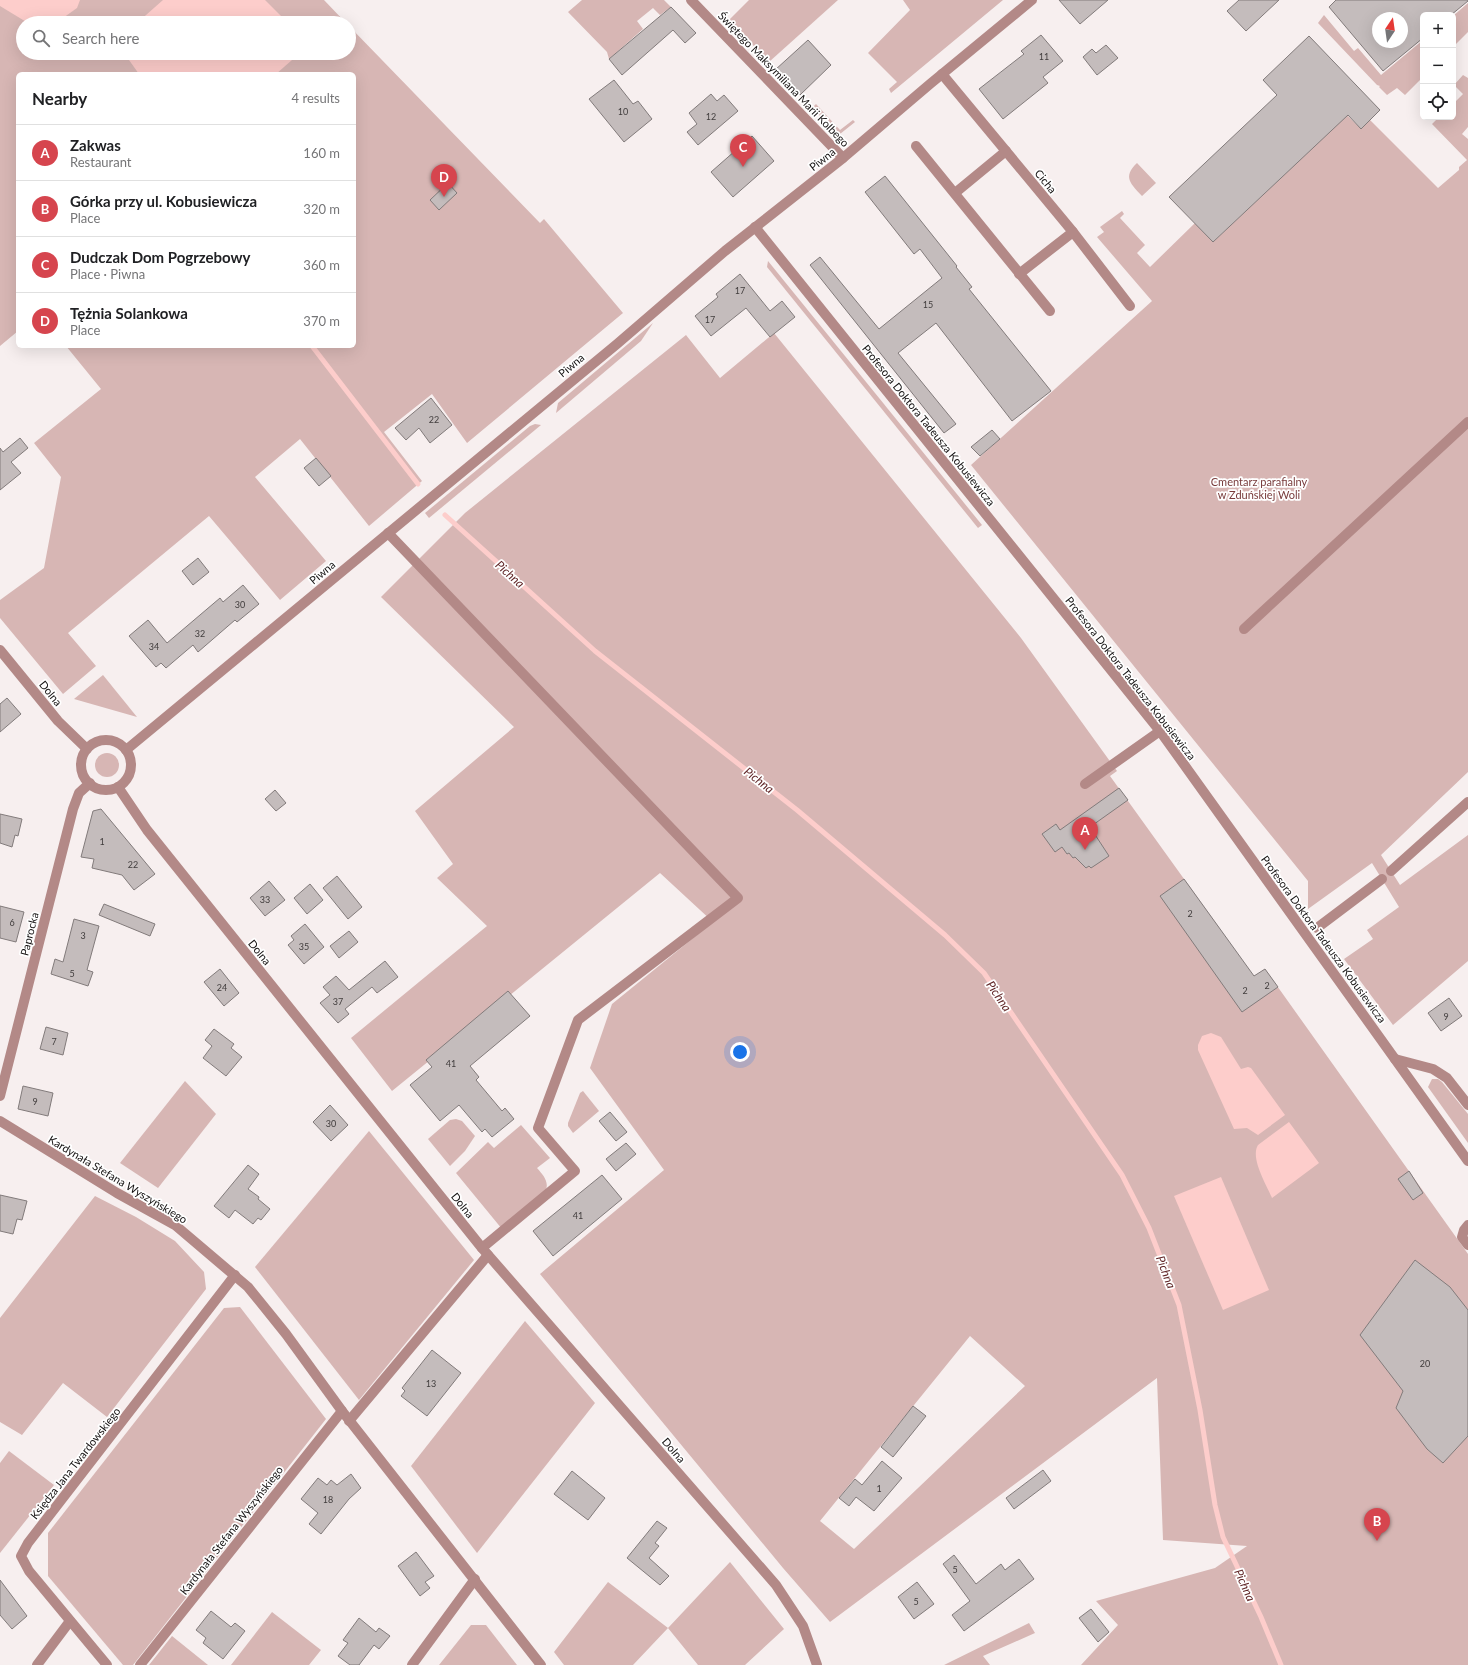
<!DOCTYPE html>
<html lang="en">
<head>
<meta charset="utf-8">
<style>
	body { margin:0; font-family:Lato,sans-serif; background:#f6f6f6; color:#202124 }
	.controls { position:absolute; right:12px; top:12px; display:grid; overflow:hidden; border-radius:6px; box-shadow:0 4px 16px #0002 }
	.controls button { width:36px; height:36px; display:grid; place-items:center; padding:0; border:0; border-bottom:1px solid #e0e0e0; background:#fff; color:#202124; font:20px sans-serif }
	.compass { position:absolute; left:1372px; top:12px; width:36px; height:36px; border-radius:50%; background:#fff; box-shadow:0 4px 16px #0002; rotate:13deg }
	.you { position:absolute; left:740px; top:1052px; width:14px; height:14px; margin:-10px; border:3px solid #fff; border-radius:50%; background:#1a73e8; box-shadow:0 0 0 6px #1a73e833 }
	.badge { display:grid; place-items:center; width:26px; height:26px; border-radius:50%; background:#d6454e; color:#fff; font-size:13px; font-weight:700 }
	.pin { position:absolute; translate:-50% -33px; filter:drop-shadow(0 1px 2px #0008) }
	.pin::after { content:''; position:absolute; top:21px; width:14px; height:12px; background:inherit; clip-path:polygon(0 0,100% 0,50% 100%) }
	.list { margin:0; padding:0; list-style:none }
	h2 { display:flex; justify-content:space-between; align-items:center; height:52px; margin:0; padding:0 16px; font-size:17px }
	h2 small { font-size:13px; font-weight:400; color:#757577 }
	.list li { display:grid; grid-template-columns:26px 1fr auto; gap:12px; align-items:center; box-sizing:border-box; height:56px; padding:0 16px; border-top:1px solid #e0e0e0 }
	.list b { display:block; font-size:15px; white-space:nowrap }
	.list p { margin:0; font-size:13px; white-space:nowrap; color:#757577 }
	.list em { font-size:13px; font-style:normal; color:#757577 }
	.icon { flex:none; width:22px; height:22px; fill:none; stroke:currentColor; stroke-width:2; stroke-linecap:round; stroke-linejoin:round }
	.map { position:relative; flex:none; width:1468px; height:1665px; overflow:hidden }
	.search { position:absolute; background:#fff; box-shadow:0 4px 16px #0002; left:16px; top:16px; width:340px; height:44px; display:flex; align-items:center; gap:10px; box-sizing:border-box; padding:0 14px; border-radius:22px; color:#757577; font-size:15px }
	.panel { position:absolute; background:#fff; box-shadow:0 4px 16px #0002; left:16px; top:72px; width:340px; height:276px; border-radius:6px }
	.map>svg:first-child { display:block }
	.green { fill:#d7b6b4; fill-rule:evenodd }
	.water { fill:#fdcdcb }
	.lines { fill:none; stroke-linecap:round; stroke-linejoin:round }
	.stream { stroke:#fdcdcb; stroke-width:5 }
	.building { fill:#c4bcbc; stroke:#827b7b; fill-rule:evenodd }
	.minor { stroke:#b38987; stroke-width:10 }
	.labels { text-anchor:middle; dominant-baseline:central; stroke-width:3.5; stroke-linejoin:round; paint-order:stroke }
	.number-label { font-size:9px; fill:#403c3c }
	.street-label { font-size:11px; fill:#141111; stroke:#fff }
	.park-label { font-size:11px; fill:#783b3b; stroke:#fff }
	.water-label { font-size:12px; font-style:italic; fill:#612728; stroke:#fff }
</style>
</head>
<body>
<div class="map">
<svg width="1468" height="1665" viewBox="0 0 1468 1665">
	<rect width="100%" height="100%" fill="#f7efef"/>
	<g class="green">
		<path d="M0 0H324L346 23H23V53H349V26L540 223 544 219 623 313 467 443 432 394 384 432 422 481 369 526 300 439 255 477 326 561 280 600 209 516 68 633 96 666 63 694 0 618V600L44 568 61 477 34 443 101 389 66 346H354V74H18V331L0 346Z"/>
		<path d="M582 0H664L671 7 660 15 653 8 637 21 643 29 609 59 607 52 568 12Z"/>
		<path d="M749 0H838L769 62 729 20Z"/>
		<path d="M903 0H1003L891 93 889 89 897 82 868 53 910 10Z"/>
		<path d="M1468 3V32L1453 47V16Z"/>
		<path d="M1324 15 1354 51 1358 48 1381 75 1423 40V77L1405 95 1397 88 1387 95 1379 87 1380 86 1377 85 1318 23Z"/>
		<path d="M1463 75 1468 78V127L1462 134 1468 139V772L1381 855 1400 885 1468 835V961L1393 1025 1344 959 1373 939 1367 930 1399 907 1372 863 1308 909V881L971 465 1152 301 1097 237 1104 232 1100 227 1122 211 1124 214 1120 218 1145 245 1137 253 1150 267 1195 223 1213 242 1347 115 1361 129 1370 120 1438 188 1459 170V167L1467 160 1432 124 1439 117H1453V104L1463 94 1454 85Z"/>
		<path d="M816 104 840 130 853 120 855 122 840 134 836 133 812 108Z"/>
		<path d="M1137 163 1156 183 1142 196C1131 184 1122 177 1137 163Z"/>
		<path d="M768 261 982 525 978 528 767 267Z"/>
		<path d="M653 323 641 341 556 413 558 403Z"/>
		<path d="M774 333 1021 638 1117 771 1110 776 1220 929 1236 989 1265 969 1468 1254V1665H1081L1118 1625 1096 1601 1215 1568 1247 1546 1163 1540 1157 1378 830 1622 783 1568 540 1274 664 1170 590 1068 612 1004 713 922 660 873 392 1091 351 1038 487 926 437 878 453 864 415 811 514 727 381 597 465 513 686 335 720 378ZM970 1336 1025 1386 854 1549 820 1521Z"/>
		<path d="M535 424 541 425 429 518 425 513 530 426Z"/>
		<path d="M103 675 137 717 74 699Z"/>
		<circle cx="107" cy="765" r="12"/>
		<path d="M1432 1079H1438L1442 1082 1468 1114V1143L1428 1087Z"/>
		<path d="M185 1081 216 1114 158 1188 120 1163Z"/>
		<path d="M583 1091 599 1111 573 1133 568 1126V1123L580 1093Z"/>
		<path d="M456 1119 462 1121 475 1136 465 1151 450 1166 428 1139 450 1120Z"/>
		<path d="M521 1125 550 1158 537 1168C543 1175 549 1181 546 1190L502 1229 456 1173 488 1142 494 1148Z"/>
		<path d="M369 1131 474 1260 359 1400 255 1267Z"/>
		<path d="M95 1196 136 1217 175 1241 204 1272 206 1289 107 1417 63 1383 22 1435 0 1422V1318Z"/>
		<path d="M240 1307 326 1419 133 1665H123L48 1576V1533L224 1308Z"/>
		<path d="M525 1321 595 1403 477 1553 411 1466Z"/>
		<path d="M9 1451 54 1485 0 1553V1463Z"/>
		<path d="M730 1562 784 1629 745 1665H698L668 1628 633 1665H564L554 1652 608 1582 668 1628Z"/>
		<path d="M272 1612 321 1650 309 1665H231Z"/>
		<path d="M1029 1623 1035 1633 983 1656 990 1665H944Z"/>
		<path d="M471 1625H486L517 1665H439Z"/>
		<path d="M172 1636 208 1665H149Z"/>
	</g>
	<g class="water">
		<path d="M0 0H80L77 8 56 23H28L0 6Z"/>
		<path d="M163 0H265L281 16 293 23H137Z"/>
		<path d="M124 53H300L276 74H139Z"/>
		<path d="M1211 1033 1221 1037 1241 1069 1248 1067 1251 1068 1285 1115 1258 1135 1247 1128 1234 1129 1198 1050V1045L1202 1036Z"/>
		<path d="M1289 1122 1319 1163 1272 1198C1266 1184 1250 1158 1258 1145Z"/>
		<path d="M1221 1177 1269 1290 1223 1310 1174 1196Z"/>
	</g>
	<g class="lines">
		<g class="stream">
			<path d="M312 346 418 484"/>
			<path d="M445 515 595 651 797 810 945 935 984 973 1122 1175 1149 1228 1179 1305 1200 1410 1215 1505 1223 1537 1261 1617 1281 1665"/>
		</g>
	</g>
	<g class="building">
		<path d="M1059 0H1108L1080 24Z"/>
		<path d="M1239 0H1279L1246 31 1227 11Z"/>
		<path d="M1336 0H1468V1L1451 15H1423V38L1383 71 1329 7ZM1378 18H1402V42H1378Z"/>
		<path d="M671 7 696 33 685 43 673 30 622 75 609 59Z"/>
		<path d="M1041 35 1063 61 1043 77 1048 83 1003 119 979 89 1024 54 1021 51Z"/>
		<path d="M1309 36 1380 110 1361 129 1348 115 1213 242 1169 197 1277 95 1263 80Z"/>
		<path d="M808 40 831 65 800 95 775 70Z"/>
		<path d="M1106 45 1118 58 1097 75 1083 57 1092 49 1096 53Z"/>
		<path d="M614 80 633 104 638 101 652 119 624 142 589 99Z"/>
		<path d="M711 94 717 101 724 95 738 111 698 145 687 132 697 124 689 113Z"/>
		<path d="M752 136 774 161 733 197 711 172Z"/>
		<path d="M885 176 957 266 956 267 972 287 969 289 1051 391 1012 421 936 323 898 353 956 424 944 433 810 265 820 257 879 329 942 278 920 249 914 254 865 192Z"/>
		<path d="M448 183 457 193 439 210 430 200Z"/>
		<path d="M740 274 770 311 782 301 795 317 770 337 746 308 711 336 695 316 718 297 716 294Z"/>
		<path d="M431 398 452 425 430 443 419 428 406 440 395 428Z"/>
		<path d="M992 430 1000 439 980 456 971 447Z"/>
		<path d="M20 438 28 448 11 462 21 473 0 490V448L3 452Z"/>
		<path d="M316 458 331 476 319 486 304 468Z"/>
		<path d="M198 558 209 572 193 585 182 571Z"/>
		<path d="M243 585 259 604 237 622 235 620 198 652 193 645 166 668 161 663 156 667 129 636 148 620 167 643 220 598 223 602Z"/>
		<path d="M7 698 21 714 0 732V704Z"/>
		<path d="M1119 788 1128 800 1090 827 1109 856 1091 868 1089 866 1086 868 1075 857 1073 858 1069 853 1067 854 1062 847 1055 852 1042 834 1056 824 1060 830Z"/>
		<path d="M275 790 286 803 276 811 265 799Z"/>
		<path d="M101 809 155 874 134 890 122 875 92 868 94 859 81 857 93 811Z"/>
		<path d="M0 814 22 819 18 836 15 835 12 847 0 843Z"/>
		<path d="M337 876 362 907 348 919 323 888Z"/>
		<path d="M1184 879 1254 976 1265 969 1278 987 1242 1012 1160 896Z"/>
		<path d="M269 881 285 900 265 916 250 898Z"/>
		<path d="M310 884 323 900 307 914 294 898Z"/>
		<path d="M104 904 155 924 150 936 99 915Z"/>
		<path d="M0 906 24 912 16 942 0 938Z"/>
		<path d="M74 919 99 926 87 970 93 972 88 986 51 974 55 959 63 962Z"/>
		<path d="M305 924 324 947 304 964 288 945 294 940 291 936Z"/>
		<path d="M349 931 358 942 339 958 330 946Z"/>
		<path d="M385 961 398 977 377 993 372 987 345 1009 349 1014 338 1023 320 1003 330 995 323 987 336 976 349 990Z"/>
		<path d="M220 969 239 993 224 1006 204 982Z"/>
		<path d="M508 991 530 1016 470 1066 479 1077 476 1080 502 1111 505 1108 514 1119 492 1137 485 1129 482 1132 459 1105 440 1121 410 1085 432 1067 426 1060Z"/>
		<path d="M1449 998 1462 1016 1441 1031 1428 1013Z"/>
		<path d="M46 1027 68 1033 63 1055 40 1049Z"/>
		<path d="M214 1029 234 1044 231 1048 242 1057 226 1076 203 1058 212 1046 205 1040Z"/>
		<path d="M23 1086 53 1093 48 1116 18 1109Z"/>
		<path d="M330 1105 348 1125 331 1141 313 1122Z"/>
		<path d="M610 1112 627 1132 616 1141 599 1121Z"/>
		<path d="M626 1143 636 1154 616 1171 606 1159Z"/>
		<path d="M248 1165 259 1174 248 1189 259 1197 258 1199 270 1209 261 1220 258 1218 253 1224 235 1210 229 1218 214 1206Z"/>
		<path d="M1409 1171 1423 1193 1413 1200 1398 1179Z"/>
		<path d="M602 1175 622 1199 553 1256 533 1231Z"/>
		<path d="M0 1195 27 1201 22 1220 17 1219 13 1234 0 1231Z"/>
		<path d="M1415 1260 1450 1287 1468 1310V1436L1443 1463 1427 1449 1396 1408 1403 1391 1360 1335Z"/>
		<path d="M432 1350 461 1373 427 1416 401 1396 405 1391 402 1388Z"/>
		<path d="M913 1406 926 1416 893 1457 881 1447Z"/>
		<path d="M882 1461 902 1478 874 1511 856 1497 849 1506 839 1498 855 1479 862 1485Z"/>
		<path d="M1043 1470 1051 1481 1014 1509 1006 1498Z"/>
		<path d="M572 1471 605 1498 588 1520 554 1494Z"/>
		<path d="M351 1474 361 1488 349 1499 321 1534 309 1524 318 1513 301 1499 318 1478 327 1485 331 1480 337 1485Z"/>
		<path d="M657 1521 667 1528 655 1543 659 1546 649 1558 669 1576 660 1585 627 1558Z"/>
		<path d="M416 1552 434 1576 425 1582 430 1588 420 1596 398 1566Z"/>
		<path d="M954 1555 976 1584 1001 1564 1005 1570 1019 1559 1034 1579 964 1631 952 1615 970 1601 943 1564Z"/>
		<path d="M0 1580 27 1616 12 1629 0 1615Z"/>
		<path d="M917 1582 934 1604 914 1619 898 1597Z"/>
		<path d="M1091 1609 1109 1632 1098 1642 1079 1618Z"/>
		<path d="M211 1611 231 1627 235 1623 245 1631 223 1659 203 1643 206 1638 196 1630Z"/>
		<path d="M359 1618 376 1632 379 1628 390 1636 379 1649 374 1645 359 1665H350L338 1656 348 1643 343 1640Z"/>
	</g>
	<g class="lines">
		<g class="minor">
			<path d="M691 0 843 158"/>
			<path d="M942 74 1073 232 1130 306"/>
			<path d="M916 146 1050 311"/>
			<path d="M955 193 1006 151"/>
			<path d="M755 227 1160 731 1468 1161"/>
			<path d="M1019 274 1073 232"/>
			<path d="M388 533 738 898 578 1020 538 1128 575 1171 482 1248"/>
			<path d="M1244 629 1468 422"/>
			<path d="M0 650 58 721 87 749"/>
			<circle cx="106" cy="765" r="25"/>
			<path d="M126 750 617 344 725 251 843 158 930 84 1032 0"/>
			<path d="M1085 784 1160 731"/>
			<path d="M118 787 147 830 482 1248 776 1585 803 1626 817 1665"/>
			<path d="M1391 871 1468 802"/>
			<path d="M1317 928 1382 879"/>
			<path d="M1395 1059 1433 1069 1447 1078 1468 1105"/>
			<path d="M0 1096 73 809 79 793 90 783"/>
			<path d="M0 1121 117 1193 175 1225 248 1287 286 1334 342 1411 541 1665"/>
			<path d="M1468 1225 1464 1230 1462 1237 1468 1245"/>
			<path d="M349 1421 488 1255"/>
			<path d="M37 1665 70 1621"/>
			<path d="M107 1665 29 1571 21 1556 28 1543 235 1275"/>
			<path d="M140 1665 342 1411"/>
			<path d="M412 1665 475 1579"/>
		</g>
	</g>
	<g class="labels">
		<g class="number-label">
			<text x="1044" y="56">11</text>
			<text x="623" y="111">10</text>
			<text x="711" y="116">12</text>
			<text x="740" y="290">17</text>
			<text x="928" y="304">15</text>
			<text x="710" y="319">17</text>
			<text x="434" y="419">22</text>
			<text x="240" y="604">30</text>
			<text x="200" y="633">32</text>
			<text x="154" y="646">34</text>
			<text x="102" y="841">1</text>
			<text x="133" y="864">22</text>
			<text x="265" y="899">33</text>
			<text x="1190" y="913">2</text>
			<text x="12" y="922">6</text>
			<text x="83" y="935">3</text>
			<text x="304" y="946">35</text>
			<text x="72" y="973">5</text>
			<text x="1267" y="985">2</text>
			<text x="222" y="987">24</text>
			<text x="1245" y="990">2</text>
			<text x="338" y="1001">37</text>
			<text x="1446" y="1016">9</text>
			<text x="54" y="1041">7</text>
			<text x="451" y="1063">41</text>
			<text x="35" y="1101">9</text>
			<text x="331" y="1123">30</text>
			<text x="578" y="1215">41</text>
			<text x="1425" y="1363">20</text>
			<text x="431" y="1383">13</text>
			<text x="879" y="1488">1</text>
			<text x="328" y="1499">18</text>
			<text x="955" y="1569">5</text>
			<text x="916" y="1601">5</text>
		</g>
		<g class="street-label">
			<text transform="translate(784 79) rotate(46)">Świętego Maksymiliana Marii Kolbego</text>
			<text transform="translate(822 159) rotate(-38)">Piwna</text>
			<text transform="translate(1046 181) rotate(51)">Cicha</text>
			<text transform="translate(571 365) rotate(-40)">Piwna</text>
			<text transform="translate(929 425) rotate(51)">Profesora Doktora Tadeusza Kobusiewicza</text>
			<text transform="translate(322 572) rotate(-40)">Piwna</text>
			<text transform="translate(1131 678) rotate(52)">Profesora Doktora Tadeusza Kobusiewicza</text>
			<text transform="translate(51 693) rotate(51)">Dolna</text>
			<text transform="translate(29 934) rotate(-76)">Paprocka</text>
			<text transform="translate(1324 939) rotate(54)">Profesora Doktora Tadeusza Kobusiewicza</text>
			<text transform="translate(260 952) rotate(51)">Dolna</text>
			<text transform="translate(118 1179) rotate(31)">Kardynała Stefana Wyszyńskiego</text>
			<text transform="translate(463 1205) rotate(51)">Dolna</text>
			<text transform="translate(674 1450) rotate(49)">Dolna</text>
			<text transform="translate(75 1463) rotate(-52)">Księdza Jana Twardowskiego</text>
			<text transform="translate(231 1530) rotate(-52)">Kardynała Stefana Wyszyńskiego</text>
		</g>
		<g class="park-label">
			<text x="1259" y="481">Cmentarz parafialny<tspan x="1259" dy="13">w Zduńskiej Woli</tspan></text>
		</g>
		<g class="water-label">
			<text transform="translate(510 574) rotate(42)">Pichna</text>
			<text transform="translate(759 780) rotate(38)">Pichna</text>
			<text transform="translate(999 996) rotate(56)">Pichna</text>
			<text transform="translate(1166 1272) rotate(69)">Pichna</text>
			<text transform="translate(1245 1585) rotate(66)">Pichna</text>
		</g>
	</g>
</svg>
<div class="controls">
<button>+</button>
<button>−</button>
<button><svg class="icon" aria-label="locate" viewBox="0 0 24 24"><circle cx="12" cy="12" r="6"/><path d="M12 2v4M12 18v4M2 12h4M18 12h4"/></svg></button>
</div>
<svg class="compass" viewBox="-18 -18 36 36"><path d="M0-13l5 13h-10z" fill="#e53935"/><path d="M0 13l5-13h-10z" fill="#757577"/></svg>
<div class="you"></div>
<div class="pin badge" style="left:1085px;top:850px">A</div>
<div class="pin badge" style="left:1377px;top:1541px">B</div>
<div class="pin badge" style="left:743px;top:167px">C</div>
<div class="pin badge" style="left:444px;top:197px">D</div>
<div class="search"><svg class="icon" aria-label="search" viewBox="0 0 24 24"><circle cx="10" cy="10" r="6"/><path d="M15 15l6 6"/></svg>Search here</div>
<section class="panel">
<h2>Nearby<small>4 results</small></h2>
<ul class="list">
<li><span class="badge">A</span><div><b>Zakwas</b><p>Restaurant</p></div><em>160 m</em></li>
<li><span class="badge">B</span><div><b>Górka przy ul. Kobusiewicza</b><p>Place</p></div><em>320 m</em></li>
<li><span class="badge">C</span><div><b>Dudczak Dom Pogrzebowy</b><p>Place · Piwna</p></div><em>360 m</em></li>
<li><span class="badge">D</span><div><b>Tężnia Solankowa</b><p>Place</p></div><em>370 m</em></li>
</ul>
</section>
</div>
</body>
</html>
